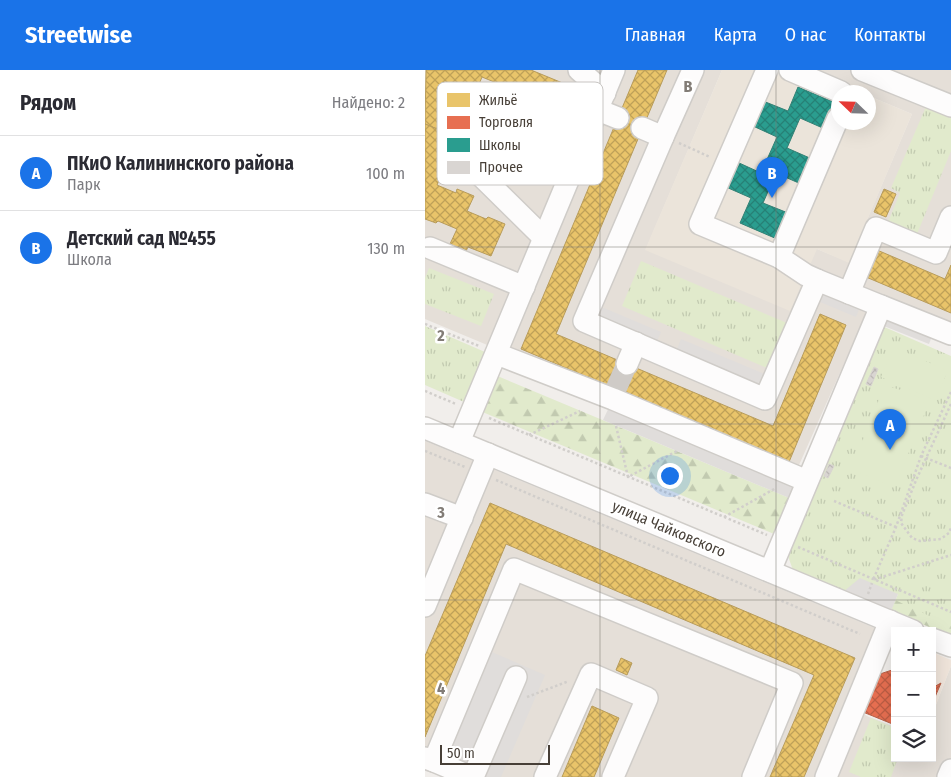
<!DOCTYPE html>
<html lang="ru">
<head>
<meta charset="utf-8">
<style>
	body { margin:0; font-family:"Fira Sans Condensed",sans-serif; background:#f7f7f7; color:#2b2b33 }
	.controls { position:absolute; right:15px; bottom:15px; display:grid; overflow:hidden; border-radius:0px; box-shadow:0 5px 20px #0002 }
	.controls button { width:45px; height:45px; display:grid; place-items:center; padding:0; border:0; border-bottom:1px solid #e1e1e2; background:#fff; color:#2b2b33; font:25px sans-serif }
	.compass { position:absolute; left:406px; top:15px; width:45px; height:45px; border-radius:50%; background:#fff; box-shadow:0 5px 20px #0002; rotate:293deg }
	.scale { position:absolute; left:15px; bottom:12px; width:110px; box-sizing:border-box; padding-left:5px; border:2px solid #473f37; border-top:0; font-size:14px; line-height:18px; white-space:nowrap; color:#473f37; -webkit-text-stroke:4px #fff; paint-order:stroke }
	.you { position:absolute; left:244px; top:405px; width:18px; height:18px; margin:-12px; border:4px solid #fff; border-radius:50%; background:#1a73e8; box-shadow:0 0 0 8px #1a73e833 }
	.badge { display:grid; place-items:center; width:32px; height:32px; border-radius:50%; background:#1a73e8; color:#fff; font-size:16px; font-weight:700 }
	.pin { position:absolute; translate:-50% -41px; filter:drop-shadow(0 1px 2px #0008) }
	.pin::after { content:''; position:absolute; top:26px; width:18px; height:15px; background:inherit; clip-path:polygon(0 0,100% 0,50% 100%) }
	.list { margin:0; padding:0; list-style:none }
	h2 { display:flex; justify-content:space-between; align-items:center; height:65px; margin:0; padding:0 20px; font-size:21px }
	h2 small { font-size:16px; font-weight:400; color:#7c7c81 }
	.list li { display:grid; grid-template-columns:32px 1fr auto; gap:15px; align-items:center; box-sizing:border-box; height:75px; padding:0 20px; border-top:1px solid #e1e1e2 }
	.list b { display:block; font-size:19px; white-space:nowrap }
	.list p { margin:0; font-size:16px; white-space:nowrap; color:#7c7c81 }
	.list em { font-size:16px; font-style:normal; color:#7c7c81 }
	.icon { flex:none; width:28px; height:28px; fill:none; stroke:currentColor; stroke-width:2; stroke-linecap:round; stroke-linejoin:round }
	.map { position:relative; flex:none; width:526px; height:707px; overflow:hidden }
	header { display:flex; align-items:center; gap:30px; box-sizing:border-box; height:70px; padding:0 25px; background:#1a73e8; color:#fff }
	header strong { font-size:24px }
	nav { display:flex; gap:28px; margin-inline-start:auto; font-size:18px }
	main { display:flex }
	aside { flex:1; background:#fff }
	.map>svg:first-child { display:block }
	.residential { fill:#e5dfd8 }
	.commercial { fill:#f0e5db }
	.education { fill:#ebe4da }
	.grass { fill:url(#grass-tufts) }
	.forest { fill:url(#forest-firs) }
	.pitch { fill:#e1eacc }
	.parking { fill:#e0dddb }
	.homes { fill:url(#homes-cross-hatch); stroke:#b89c5b }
	.shops { fill:url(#shops-cross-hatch); stroke:#b76149 }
	.schools { fill:url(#schools-cross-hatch); stroke:#338175 }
	.building { fill:url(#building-cross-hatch); stroke:#d9d5d1 }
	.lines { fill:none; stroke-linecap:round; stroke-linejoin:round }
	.minor-tunnel { stroke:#cfcbc7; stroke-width:21; stroke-dasharray:21 11; stroke-linecap:butt }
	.minor-casing { stroke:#cfccc8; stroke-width:24 }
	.path { stroke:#d1cecb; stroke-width:2.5; stroke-dasharray:2.5 2.5; stroke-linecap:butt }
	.minor { stroke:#fdfcfc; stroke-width:21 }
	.grid { fill:none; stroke:#827c76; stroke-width:1; stroke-opacity:0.55 }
	.labels { text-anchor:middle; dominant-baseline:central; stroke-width:5; stroke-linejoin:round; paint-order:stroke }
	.street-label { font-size:15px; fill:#473f37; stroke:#fff }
	.key { fill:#fff; stroke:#c8c5c3; stroke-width:1 }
	.key-label { font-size:14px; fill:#473f37 }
	.grid-label { font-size:16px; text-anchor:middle; font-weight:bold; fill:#827c76; stroke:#fff; stroke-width:5; stroke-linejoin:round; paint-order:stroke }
</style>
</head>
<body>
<header>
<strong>Streetwise</strong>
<nav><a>Главная</a><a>Карта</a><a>О нас</a><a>Контакты</a></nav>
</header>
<main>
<aside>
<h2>Рядом<small>Найдено: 2</small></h2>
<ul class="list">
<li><span class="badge">A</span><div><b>ПКиО Калининского района</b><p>Парк</p></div><em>100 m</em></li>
<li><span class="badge">B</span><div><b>Детский сад №455</b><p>Школа</p></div><em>130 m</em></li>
</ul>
</aside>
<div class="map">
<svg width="526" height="707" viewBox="0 0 526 707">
	<defs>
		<pattern id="grass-tufts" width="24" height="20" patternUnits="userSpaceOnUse" patternTransform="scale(1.25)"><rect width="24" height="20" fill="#e1eacc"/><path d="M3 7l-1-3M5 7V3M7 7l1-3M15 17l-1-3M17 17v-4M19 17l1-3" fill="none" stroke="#c2cab0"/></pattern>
		<pattern id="forest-firs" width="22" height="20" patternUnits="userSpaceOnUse" patternTransform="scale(1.25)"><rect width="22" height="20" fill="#e1eacc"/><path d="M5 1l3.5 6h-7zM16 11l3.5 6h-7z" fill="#c2cab0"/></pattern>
		<pattern id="homes-cross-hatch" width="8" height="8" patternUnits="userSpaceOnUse" patternTransform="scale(1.25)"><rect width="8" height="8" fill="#e9c46a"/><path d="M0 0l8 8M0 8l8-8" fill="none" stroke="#bfa158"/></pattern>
		<pattern id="shops-cross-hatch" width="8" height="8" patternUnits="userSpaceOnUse" patternTransform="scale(1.25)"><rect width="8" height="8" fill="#e76f51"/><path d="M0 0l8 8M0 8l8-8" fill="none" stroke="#bd5d44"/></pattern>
		<pattern id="schools-cross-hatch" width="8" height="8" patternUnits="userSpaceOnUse" patternTransform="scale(1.25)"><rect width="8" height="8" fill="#2a9d8f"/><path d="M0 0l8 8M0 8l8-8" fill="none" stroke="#268176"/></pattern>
		<pattern id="building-cross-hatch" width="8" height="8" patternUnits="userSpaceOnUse" patternTransform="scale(1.25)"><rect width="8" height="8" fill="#d9d5d2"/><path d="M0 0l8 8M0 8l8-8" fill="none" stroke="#bcb8b5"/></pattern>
	</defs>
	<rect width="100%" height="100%" fill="#f1eeeb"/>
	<g class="residential">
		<path d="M59 0H297L221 179H392L424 192 487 44 444 26 443 22H436L383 0H526V258L449 226 370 404 0 249V138L12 115Z"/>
		<path d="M0 371 452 559 421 635 444 647 470 657V688H507V645L526 596V707H28L0 695Z"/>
	</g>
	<path class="commercial" d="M507 582 526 590V596L507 645Z"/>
	<path class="education" d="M297 0H383L436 22H413V52H443L444 26 487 44 424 193 392 179 365 241 220 180Z"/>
	<g class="grass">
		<path d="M503 32 526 42V81L492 164 463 152 475 123 466 118Z"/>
		<path d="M216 191 362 253 342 298 197 236Z"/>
		<path d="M4 198 69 224 56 256 0 234V208Z"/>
		<path d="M0 256 60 282 39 332 0 315Z"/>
		<path d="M457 256 526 286V566L466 541 473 524 418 522 368 500 364 489 363 484Z"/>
		<path d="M446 648 470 658V688H473L466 707H436L424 702Z"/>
	</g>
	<g class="forest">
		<path d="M70 305 369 430 354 466 55 341Z"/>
		<path d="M470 530 526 556V566L466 541Z"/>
	</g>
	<g class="pitch">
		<path d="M469 277 523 301 510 330 456 307Z"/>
		<path d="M462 317C469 317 490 324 495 328 499 331 500 335 501 340L473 409 468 413 462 414 433 402 429 398V392L457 322Z"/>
	</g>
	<g class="parking">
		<path d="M402 214 438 229 431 247 395 232Z"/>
		<path d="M167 233 236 262 228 280 159 251Z"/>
		<path d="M456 236 510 258 504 274 449 252Z"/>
		<path d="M256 269 349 308 340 329 248 289Z"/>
		<path d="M188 329 378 409 369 430 178 350Z"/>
		<path d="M435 508 473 524 466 541 418 522Z"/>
		<path d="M67 582 120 605 76 707H39L17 698Z"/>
	</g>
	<g class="homes">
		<path d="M1 0H106L140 14 126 48 85 31 89 20 57 7 32 67 0 54Z"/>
		<path d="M213 0H242L131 264 348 356 395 244 421 255 364 392 96 279Z"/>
		<path d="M0 54 32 67 12 115 31 123 32 119 49 126 42 141 61 149 63 147 80 154 66 186 43 177 41 181 25 174 32 159 13 151 11 153 0 149Z"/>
		<path d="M459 119 471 124 461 147 449 142Z"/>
		<path d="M452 180 520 209 526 195V243L441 207Z"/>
		<path d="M65 433 430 588 379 707H345L389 605 81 474 0 667V586Z"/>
		<path d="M196 588 207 593 202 605 191 600Z"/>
		<path d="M167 636 194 648 169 707H137Z"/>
	</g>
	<g class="shops">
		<path d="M467 600H470V655L438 642 455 604Z"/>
		<path d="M516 613 507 634V618Z"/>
	</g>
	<path class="schools" d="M373 17 411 33 400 59 375 48 362 78 387 89 376 114 351 103 338 133 363 143 352 169 315 153 326 128 301 117 312 92 336 103 352 67 328 56 338 31 363 41Z"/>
	<g class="building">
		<path d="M449 297 453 299 446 316 441 314Z"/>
		<path d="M404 394 409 396 403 408 399 406Z"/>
	</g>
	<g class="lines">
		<path class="minor-tunnel" d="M191 319 202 294"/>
		<defs>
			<g id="minor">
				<path d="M154 0 180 23"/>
				<path d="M342 0 275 154 354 187 381 205 392 210"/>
				<path d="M365 0 416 22"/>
				<path d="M437 0 526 36"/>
				<path d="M173 40 193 48"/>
				<path d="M217 58 238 67 268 0"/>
				<path d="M238 67 159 251 340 329 392 210 456 236"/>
				<path d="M119 168 45 95 67 39 159 74"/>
				<path d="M5 178 99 217"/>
				<path d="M354 187 413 48"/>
				<path d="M424 223 451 158 511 183 526 147"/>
				<path d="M72 284 188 329 382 411"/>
				<path d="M202 294 211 273"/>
				<path d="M0 358 488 561"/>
				<path d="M34 372 189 0"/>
				<path d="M0 434 37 448"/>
				<path d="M345 501 456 236 526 264"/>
				<path d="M0 536 63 384"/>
				<path d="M507 569 526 576"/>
				<path d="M0 688 9 691 89 499 367 613 328 707"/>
				<path d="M9 691 46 707"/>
				<path d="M48 707 91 607"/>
				<path d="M120 707 166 604 222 628 188 707"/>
				<path d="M401 707 465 551"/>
				<path d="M523 707 526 700"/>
			</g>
		</defs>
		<use href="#minor" class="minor-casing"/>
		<g class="path">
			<path d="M254 73 285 87"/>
			<path d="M0 254 54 276"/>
			<path d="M0 321 31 334"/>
			<path d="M526 322 496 386 471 457 448 510 526 485"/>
			<path d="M526 334 492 408 477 445 476 453 487 468 495 471 516 469 524 463 526 458"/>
			<path d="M64 348 342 465"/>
			<path d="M191 356 203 407 252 381"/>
			<path d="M104 365 155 341"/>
			<path d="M0 381 40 397"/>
			<path d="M496 386 526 398"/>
			<path d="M71 410 435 564"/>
			<path d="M409 431 471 457"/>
			<path d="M299 447 351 418"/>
			<path d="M373 477 526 542"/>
			<path d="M443 524 447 513"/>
			<path d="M102 627 144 611"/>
		</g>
		<use href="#minor" class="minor"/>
	</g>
	<path class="grid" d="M175 0V707M351 0V707M0 177H526M0 354H526M0 530H526"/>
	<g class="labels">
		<g class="street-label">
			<text transform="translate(244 459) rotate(23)">улица Чайковского</text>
		</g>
	</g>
	<rect x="12" y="12" width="166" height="103" rx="8" class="key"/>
	<rect x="22" y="23" width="23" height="14" fill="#e9c46a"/>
	<rect x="22" y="46" width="23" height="13" fill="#e76f51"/>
	<rect x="22" y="68" width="23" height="14" fill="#2a9d8f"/>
	<rect x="22" y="91" width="23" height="13" fill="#d9d5d2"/>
	<g class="key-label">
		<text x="54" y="35">Жильё</text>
		<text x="54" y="57">Торговля</text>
		<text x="54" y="80">Школы</text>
		<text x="54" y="102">Прочее</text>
	</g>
	<g class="grid-label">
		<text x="263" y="22">B</text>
		<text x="16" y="271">2</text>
		<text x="16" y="448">3</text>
		<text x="16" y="624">4</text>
	</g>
</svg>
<div class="controls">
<button>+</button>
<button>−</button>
<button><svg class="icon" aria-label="layers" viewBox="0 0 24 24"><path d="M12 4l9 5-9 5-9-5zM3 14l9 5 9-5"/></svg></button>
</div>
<svg class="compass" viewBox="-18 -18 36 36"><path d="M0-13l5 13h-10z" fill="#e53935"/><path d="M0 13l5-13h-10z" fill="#7c7c81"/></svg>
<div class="scale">50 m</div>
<div class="you"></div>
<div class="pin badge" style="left:465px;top:380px">A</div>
<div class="pin badge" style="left:347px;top:128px">B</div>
</div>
</main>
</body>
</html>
